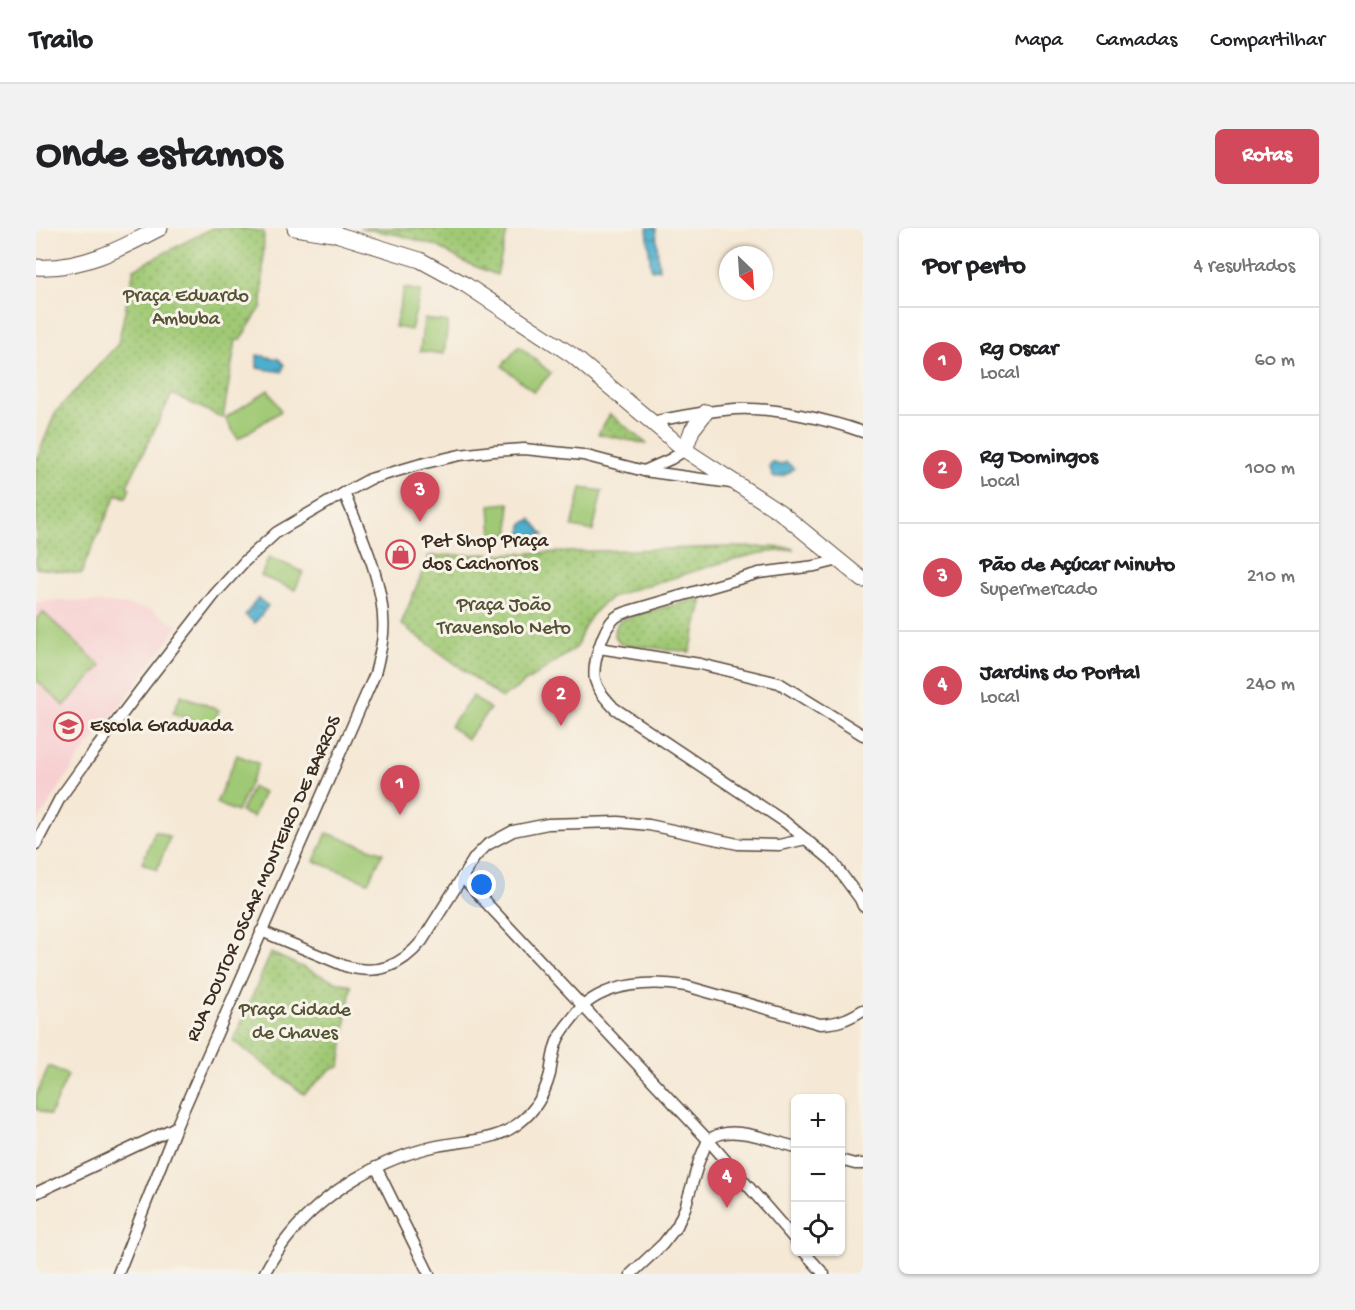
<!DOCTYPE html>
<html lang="pt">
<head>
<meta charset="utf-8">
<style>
	body { margin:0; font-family:"Gochi Hand",sans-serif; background:#f2f2f2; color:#202124 }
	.controls { position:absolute; right:18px; bottom:18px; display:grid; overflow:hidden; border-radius:9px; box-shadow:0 2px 4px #0004 }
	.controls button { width:54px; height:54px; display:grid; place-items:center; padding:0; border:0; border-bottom:2px solid #e0e0e0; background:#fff; color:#202124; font:30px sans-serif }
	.compass { position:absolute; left:683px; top:18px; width:54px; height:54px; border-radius:50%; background:#fff; box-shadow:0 2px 4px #0004; rotate:155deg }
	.you { position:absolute; left:446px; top:657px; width:21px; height:21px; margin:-15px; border:4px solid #fff; border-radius:50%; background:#1a73e8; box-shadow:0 0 0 9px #1a73e833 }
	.badge { display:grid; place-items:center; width:39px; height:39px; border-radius:50%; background:#d1495b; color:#fff; font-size:20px; font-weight:700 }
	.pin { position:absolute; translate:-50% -50px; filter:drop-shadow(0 2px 3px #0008) }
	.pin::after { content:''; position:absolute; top:32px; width:21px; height:18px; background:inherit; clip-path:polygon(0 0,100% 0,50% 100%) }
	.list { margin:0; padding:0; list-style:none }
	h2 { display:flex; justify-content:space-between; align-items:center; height:78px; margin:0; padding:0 24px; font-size:26px }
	h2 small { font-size:20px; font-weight:400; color:#757577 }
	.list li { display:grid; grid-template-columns:39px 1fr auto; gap:18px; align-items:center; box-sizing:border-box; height:108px; padding:0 24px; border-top:2px solid #e0e0e0 }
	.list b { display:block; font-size:22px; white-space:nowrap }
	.list p { margin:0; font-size:20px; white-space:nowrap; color:#757577 }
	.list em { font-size:20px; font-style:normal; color:#757577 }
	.icon { flex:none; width:33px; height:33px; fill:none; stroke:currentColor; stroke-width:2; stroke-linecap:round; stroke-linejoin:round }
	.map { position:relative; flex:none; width:827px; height:1046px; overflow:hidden; border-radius:9px }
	header { display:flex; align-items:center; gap:36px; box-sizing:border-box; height:84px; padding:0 30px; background:#fff; border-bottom:2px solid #e0e0e0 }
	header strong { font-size:28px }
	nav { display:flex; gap:33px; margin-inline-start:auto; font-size:21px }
	.intro { display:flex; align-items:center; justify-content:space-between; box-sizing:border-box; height:144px; padding:0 36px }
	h1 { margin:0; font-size:42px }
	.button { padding:15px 27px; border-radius:9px; background:#d1495b; color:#fff; font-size:21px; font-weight:700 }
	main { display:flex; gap:36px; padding:0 36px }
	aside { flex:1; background:#fff; border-radius:9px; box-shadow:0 2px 4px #0004 }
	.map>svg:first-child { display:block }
	.built { fill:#f7cfd1 }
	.park { fill:url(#park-dots); stroke:#6e7a4a; stroke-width:1.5 }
	.pitch { fill:#a0c975; stroke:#6e7a4a; stroke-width:1.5 }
	.water { fill:url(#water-waves); stroke:#446c76; stroke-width:1.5 }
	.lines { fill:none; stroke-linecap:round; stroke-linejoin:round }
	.street-casing { stroke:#574639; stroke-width:13 }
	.secondary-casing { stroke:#574639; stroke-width:17 }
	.street { stroke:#fff; stroke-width:10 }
	.secondary { stroke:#fff; stroke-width:15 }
	.labels { text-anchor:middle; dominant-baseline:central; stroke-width:6; stroke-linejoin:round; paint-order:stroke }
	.park-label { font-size:20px; fill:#545234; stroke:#f7f3e8 }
	.poi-label { font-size:20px; fill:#3b2a1e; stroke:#f7f3e8; text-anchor:start }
	.street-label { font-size:20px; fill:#3b2a1e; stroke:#f7f3e8 }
</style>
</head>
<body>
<header>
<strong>Trailo</strong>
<nav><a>Mapa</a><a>Camadas</a><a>Compartilhar</a></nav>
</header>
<div class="intro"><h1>Onde estamos</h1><a class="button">Rotas</a></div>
<main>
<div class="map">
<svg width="827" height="1046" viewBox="0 0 827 1046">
	<defs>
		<pattern id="park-dots" width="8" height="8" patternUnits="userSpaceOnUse" patternTransform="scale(1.5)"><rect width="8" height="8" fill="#a0c975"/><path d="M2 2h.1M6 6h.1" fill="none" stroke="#84a35f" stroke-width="1.8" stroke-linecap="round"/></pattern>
		<pattern id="water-waves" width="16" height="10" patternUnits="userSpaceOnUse" patternTransform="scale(1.5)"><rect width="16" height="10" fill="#4eafcd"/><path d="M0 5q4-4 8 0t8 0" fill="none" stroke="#428fa6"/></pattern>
	</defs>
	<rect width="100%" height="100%" fill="#f7f3e8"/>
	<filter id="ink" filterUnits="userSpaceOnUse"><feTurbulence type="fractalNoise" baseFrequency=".0167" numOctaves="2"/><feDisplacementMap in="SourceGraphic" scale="12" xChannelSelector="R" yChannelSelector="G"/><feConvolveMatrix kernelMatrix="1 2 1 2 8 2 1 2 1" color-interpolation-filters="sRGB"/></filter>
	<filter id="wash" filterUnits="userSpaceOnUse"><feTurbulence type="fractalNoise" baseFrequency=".008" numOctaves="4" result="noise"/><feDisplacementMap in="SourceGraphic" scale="24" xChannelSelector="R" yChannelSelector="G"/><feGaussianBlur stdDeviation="1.35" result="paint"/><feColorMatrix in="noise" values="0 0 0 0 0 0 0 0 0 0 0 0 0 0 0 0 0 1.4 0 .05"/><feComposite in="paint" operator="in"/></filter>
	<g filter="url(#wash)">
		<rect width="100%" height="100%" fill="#f5e8d5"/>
		<path class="built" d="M25 372 87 376 117 382 143 398 91 468 42 531 0 596V374Z"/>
		<g class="park">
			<path d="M176 0H207L228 4 226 78 204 112H200L187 190 136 166 91 258 94 260 90 270 81 266 49 335 46 346 0 340V233L19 185 82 116 98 41Z"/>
			<path d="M323 0H472L461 47 428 34 401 18 363 7Z"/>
			<path d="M574 186 611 216 562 206Z"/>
			<path d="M691 319H727L756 320 758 322C747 323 736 323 726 325 692 331 660 343 627 353 610 358 585 363 571 373 556 383 545 402 541 419L466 470 365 396 393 328Z"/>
			<path d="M667 370 654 424 584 416 578 406 582 394 601 386Z"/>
			<path d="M235 725 291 750 315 758 304 839 294 842 268 866 197 813Z"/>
		</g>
		<g class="pitch">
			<path d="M368 60 385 63 375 102 359 99Z"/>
			<path d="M388 91 412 94 408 126 384 123Z"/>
			<path d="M483 118 515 145 498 164 466 138Z"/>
			<path d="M232 162 245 183 202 211 189 190Z"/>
			<path d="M545 260 566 263 557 303 536 299Z"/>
			<path d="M473 275 474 307 456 308 454 277Z"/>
			<path d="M233 329 267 344 259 362 225 348Z"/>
			<path d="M7 384 65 438 28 478 0 452V391Z"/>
			<path d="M145 467 183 482 176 500 137 485Z"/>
			<path d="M437 468 454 481 431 511 414 498Z"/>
			<path d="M201 527 223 536 201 584 180 575Z"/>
			<path d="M216 559 228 564 217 589 205 584Z"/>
			<path d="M119 603 134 609 121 642 106 635Z"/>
			<path d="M291 605 347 625 332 654 278 633Z"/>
			<path d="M13 838 32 847 14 887 0 881V868Z"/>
		</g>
		<g class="water">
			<path d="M611 0H620L623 41 615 42Z"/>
			<path d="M221 127 243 131 248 137 246 144 221 140Z"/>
			<path d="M736 234C742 237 745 238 750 234L758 240C752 247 746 250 737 249L733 238Z"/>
			<path d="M495 291 508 307H485L486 297Z"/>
			<path d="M222 370 232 378 219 395 209 387Z"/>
		</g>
	</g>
	<g filter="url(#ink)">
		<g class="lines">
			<defs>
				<g id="street">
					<path d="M616 194C644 188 671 183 699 181 738 179 790 191 827 204"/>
					<path d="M608 243 635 231 649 222"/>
					<path d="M803 332 779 338 723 345 593 383C589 385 584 386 580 389 567 399 556 436 559 452 562 463 570 471 578 480L749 594 796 633 824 671 827 678"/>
					<path d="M563 420 664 436 743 455 827 507"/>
					<path d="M0 616 24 570 47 538 109 456 179 366 199 344 208 334 241 304 308 265 334 251 385 236 424 227 458 223 488 221 547 227 608 243 695 255"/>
					<path d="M426 649 672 912 760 1013"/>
					<path d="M225 703 309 738C342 748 365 738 386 713L439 629 451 617 477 603 512 596 582 594 613 597 702 616 743 617 770 611"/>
					<path d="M804 932 819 936H827"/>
					<path d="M340 939 393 1046"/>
					<path d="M0 965 140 899"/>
					<path d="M768 1024 788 1046"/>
					<path d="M82 1046 140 899 339 446C342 433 346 420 347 406 351 361 325 305 308 265"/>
					<path d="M228 1046C235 1033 243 1020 253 1008 289 963 345 930 401 918 430 912 459 914 483 895 499 883 509 865 514 846 516 834 517 822 522 811 525 804 530 798 535 792 539 787 542 782 547 778 574 754 617 753 650 758L784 796C802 795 811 792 827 782"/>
					<path d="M595 1046 627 1016 641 998 649 980 663 933 672 912C676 910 680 907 685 906 705 900 739 914 760 919"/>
				</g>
				<g id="secondary">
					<path d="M259 0 297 6"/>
					<path d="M288 0 303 7 384 32 430 57 536 127 649 222 744 284 827 352"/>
					<path d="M0 39C45 42 86 20 124 0"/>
					<path d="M649 222 656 202 670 184"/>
				</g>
			</defs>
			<use href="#street" class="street-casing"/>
			<use href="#secondary" class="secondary-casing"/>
			<use href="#street" class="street"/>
			<use href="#secondary" class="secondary"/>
		</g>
	</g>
	<defs>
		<symbol id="shop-ring" viewBox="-11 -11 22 22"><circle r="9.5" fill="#f7f3e8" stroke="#d1495b" stroke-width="1.5"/><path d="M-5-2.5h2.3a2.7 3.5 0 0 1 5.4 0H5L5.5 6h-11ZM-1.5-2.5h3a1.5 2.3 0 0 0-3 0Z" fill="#d1495b"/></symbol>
		<symbol id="school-ring" viewBox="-11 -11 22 22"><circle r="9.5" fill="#f7f3e8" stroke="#d1495b" stroke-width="1.5"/><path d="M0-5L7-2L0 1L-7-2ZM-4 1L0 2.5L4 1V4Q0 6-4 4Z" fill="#d1495b"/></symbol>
	</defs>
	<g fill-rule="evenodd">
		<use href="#shop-ring" x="348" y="310" width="33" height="33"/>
		<use href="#school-ring" x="16" y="482" width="33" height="33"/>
	</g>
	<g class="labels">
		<g class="park-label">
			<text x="150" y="69">Praça Eduardo<tspan x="150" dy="23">Ambuba</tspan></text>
			<text x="468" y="378">Praça João<tspan x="468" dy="23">Travensolo Neto</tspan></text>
			<text x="259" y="783">Praça Cidade<tspan x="259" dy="23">de Chaves</tspan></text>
		</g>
		<g class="poi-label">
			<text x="386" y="314">Pet Shop Praça<tspan x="386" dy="23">dos Cachorros</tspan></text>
			<text x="54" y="499">Escola Graduada</text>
		</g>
		<g class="street-label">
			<text transform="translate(229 651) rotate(-66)">RUA DOUTOR OSCAR MONTEIRO DE BARROS</text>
		</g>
	</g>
</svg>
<div class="controls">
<button>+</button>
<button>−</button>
<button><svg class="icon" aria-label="locate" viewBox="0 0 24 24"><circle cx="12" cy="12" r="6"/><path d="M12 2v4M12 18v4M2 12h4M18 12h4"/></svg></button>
</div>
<svg class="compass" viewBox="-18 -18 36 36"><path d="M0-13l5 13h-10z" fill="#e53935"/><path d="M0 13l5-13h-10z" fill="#757577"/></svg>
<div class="you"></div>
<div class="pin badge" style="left:364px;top:587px">1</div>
<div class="pin badge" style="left:525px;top:498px">2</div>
<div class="pin badge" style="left:384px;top:294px">3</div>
<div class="pin badge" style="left:691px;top:980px">4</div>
</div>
<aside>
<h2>Por perto<small>4 resultados</small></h2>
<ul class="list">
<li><span class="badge">1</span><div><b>Rg Oscar</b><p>Local</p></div><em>60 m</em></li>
<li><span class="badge">2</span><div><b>Rg Domingos</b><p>Local</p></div><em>100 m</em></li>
<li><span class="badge">3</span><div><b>Pão de Açúcar Minuto</b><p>Supermercado</p></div><em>210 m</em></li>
<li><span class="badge">4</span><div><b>Jardins do Portal</b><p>Local</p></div><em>240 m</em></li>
</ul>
</aside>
</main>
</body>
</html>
